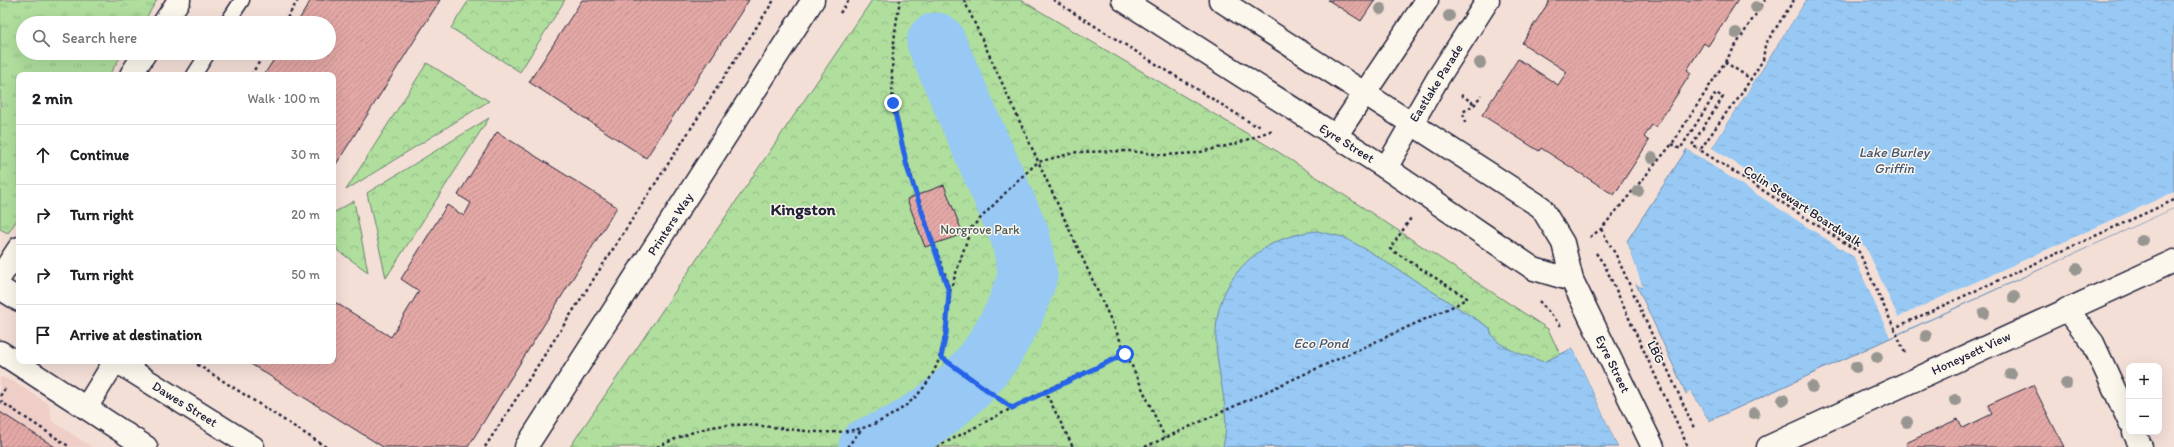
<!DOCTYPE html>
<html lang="en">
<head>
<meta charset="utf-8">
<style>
	body { margin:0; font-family:Itim,sans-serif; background:#f2f2f2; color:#202124 }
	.controls { position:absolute; right:12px; bottom:12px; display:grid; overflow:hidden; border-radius:8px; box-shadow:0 4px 16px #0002 }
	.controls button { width:36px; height:36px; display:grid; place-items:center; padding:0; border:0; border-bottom:1px solid #e0e0e0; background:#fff; color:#202124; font:20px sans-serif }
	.stop { position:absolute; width:12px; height:12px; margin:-9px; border:3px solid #2563eb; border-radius:50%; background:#fff }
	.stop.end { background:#2563eb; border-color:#fff; box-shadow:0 1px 4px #0008 }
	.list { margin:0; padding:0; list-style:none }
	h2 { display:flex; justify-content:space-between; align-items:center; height:52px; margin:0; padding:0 16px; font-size:17px }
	h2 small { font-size:13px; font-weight:400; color:#757577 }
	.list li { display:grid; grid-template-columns:26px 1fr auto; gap:12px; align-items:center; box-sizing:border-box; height:60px; padding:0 16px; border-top:1px solid #e0e0e0 }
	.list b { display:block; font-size:15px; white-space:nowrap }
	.list em { font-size:13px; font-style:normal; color:#757577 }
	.icon { flex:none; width:22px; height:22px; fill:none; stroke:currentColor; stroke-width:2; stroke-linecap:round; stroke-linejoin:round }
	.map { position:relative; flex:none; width:2174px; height:447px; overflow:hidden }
	.search { position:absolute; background:#fff; box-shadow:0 4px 16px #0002; left:16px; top:16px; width:320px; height:44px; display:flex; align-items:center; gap:10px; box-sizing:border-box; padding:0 14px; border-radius:22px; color:#757577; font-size:15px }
	.panel { position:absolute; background:#fff; box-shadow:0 4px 16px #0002; left:16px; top:72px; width:320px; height:292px; border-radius:8px }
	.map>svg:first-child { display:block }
	.built { fill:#efcec8 }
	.grass { fill:url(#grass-tufts); stroke:#68806c }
	.park { fill:url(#park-crowns); stroke:#68806c }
	.water { fill:url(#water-ripples); stroke:#6886aa }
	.pier { fill:#f4dfd7 }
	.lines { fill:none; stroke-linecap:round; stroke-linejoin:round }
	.river { stroke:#97c9f4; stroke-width:59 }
	.building { fill:url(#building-hatch); stroke:#22223b }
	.service-casing { stroke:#22223b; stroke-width:17 }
	.minor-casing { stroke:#22223b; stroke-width:25 }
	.secondary-casing { stroke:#22223b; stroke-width:25 }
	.path { stroke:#22223b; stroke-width:2.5; stroke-dasharray:3 3; stroke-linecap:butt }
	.service { stroke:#fbf7ec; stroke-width:14 }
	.minor { stroke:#fbf7ec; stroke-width:22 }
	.secondary { stroke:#fbf7ec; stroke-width:22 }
	.tree { fill:#989691 }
	.route { stroke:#2563eb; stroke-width:5 }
	.labels { text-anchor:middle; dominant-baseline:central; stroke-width:3; stroke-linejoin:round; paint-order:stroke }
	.street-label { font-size:13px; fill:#22223b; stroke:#fbf7ec }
	.park-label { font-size:13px; fill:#4c5a58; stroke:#fbf7ec }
	.water-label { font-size:14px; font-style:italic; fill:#455472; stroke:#fbf7ec }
	.district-label { font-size:17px; font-weight:bold; fill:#22223b; stroke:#fbf7ec }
</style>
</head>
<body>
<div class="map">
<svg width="2174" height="447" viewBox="0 0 2174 447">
	<defs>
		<pattern id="grass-tufts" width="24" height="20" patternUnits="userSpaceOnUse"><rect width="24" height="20" fill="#afde9d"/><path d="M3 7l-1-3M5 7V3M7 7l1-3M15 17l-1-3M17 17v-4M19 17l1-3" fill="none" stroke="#96be88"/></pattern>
		<pattern id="park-crowns" width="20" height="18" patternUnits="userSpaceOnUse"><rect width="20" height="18" fill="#afde9d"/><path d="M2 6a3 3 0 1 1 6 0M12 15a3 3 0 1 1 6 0" fill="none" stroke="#96be88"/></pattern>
		<pattern id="water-ripples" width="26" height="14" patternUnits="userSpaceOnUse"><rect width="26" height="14" fill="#97c9f4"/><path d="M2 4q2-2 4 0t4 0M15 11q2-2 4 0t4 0" fill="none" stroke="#82acd2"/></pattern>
		<pattern id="building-hatch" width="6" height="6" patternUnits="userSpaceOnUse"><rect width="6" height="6" fill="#e3a8a5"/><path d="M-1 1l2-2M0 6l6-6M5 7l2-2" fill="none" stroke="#c2908f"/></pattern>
	</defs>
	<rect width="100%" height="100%" fill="#f4dfd7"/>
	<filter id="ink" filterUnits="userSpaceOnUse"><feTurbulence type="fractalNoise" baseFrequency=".025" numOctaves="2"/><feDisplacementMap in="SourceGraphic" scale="8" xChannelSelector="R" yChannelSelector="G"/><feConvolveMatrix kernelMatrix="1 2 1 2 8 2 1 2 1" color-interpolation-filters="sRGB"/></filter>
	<g filter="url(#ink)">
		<path class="built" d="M0 377 13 381 49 404 52 421 92 447H0Z"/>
		<path class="grass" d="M0 0H157L143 23H23V53H123L109 75H19V217L8 233 0 229Z"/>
		<g class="park">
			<path d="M469 0H565L520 72 451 28Z"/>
			<path d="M872 0H1021L1280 153 1548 329 1604 447H570Z"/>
			<path d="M427 63 489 101 346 190Z"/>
			<path d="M489 118 386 278 367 193Z"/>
			<path d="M354 201 368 272 333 247V213Z"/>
		</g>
		<g class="water">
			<path d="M1806 0H2174V208L1709 421 1690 390 1687 396 1635 282 1642 288 1627 241 1687 149 1703 159 1712 148Z"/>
			<path d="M1317 231 1343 237 1367 250 1490 328C1491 347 1528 356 1544 362L1573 348 1618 447H1223C1232 409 1215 372 1216 334 1216 277 1261 236 1317 231Z"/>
		</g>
		<g class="pier">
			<path d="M1803 0H1806L1712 148 1866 247 1898 317 2174 192V208L1890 337 1854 257 1685 148 1688 147 1702 157Z"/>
			<path d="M1627 241 1643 288 1635 283 1686 395 1690 390 1709 421 1707 422 1690 394 1688 398 1685 397 1633 283 1635 280 1639 283 1626 243Z"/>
			<path d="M1575 347 1620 446V447H1618L1573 348Z"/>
		</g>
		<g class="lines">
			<path class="river" d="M868 447 903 432 937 410 968 383 994 350 1014 314 1028 276 1021 238 936 42"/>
		</g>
		<g class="building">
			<path d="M311 0H440L333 169V75H264L278 53H329V23H297Z"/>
			<path d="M582 0H749L646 158 529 82Z"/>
			<path d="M1328 0H1375L1361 21Z"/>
			<path d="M1550 0H1738L1708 46 1704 43 1687 70 1691 73 1656 127 1652 125 1644 137 1649 141 1614 195 1541 148 1539 151 1482 115 1518 59 1558 85 1567 72 1522 43Z"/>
			<path d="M497 132 617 207 468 447H383L246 361H333V301L391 337 419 291 401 279 447 205 464 216 471 203 458 195Z"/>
			<path d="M944 185 963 234 925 247 907 199Z"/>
			<path d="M2033 385 2064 447H1908L1906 443 1958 419 1963 428 1992 414 1988 405Z"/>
			<path d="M0 412 55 447H0Z"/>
		</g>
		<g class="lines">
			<defs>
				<g id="service">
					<path d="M227 23 242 0"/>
					<path d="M194 75 208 53"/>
				</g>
				<g id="minor">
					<path d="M1123 0 1386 168 1534 269 1572 280"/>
					<path d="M1220 0 1541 207 1563 243 1572 280 1653 447"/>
					<path d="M1336 136 1427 0"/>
					<path d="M1386 168 1438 78 1488 0"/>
					<path d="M0 288 19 300"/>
					<path d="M2067 309 2093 343 2129 421"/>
					<path d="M0 352 146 447"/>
					<path d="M116 361 253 447"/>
					<path d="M86 408 115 361"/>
					<path d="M2134 432 2141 447"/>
					<path d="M526 447 813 0"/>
					<path d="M1768 447 2174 261"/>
				</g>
				<g id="secondary">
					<path d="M164 23 179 0"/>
					<path d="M131 75 145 53"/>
					<path d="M0 277 19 248"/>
				</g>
			</defs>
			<use href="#service" class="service-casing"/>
			<use href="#minor" class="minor-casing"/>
			<use href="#secondary" class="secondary-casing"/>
			<g class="path">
				<path d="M964 0 1165 438"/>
				<path d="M1053 0 1256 126 1262 123"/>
				<path d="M1794 0 1765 45 1763 60 1738 99 1729 109 1700 150 1859 252 1894 328 2174 200"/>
				<path d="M840 13 849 0"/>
				<path d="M284 23 298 0"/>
				<path d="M1725 62 1751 79"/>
				<path d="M251 75 265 53"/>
				<path d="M1461 95 1475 104"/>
				<path d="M1465 123 1463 112 1475 104 1481 95"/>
				<path d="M1672 144 1680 149 1716 93 1723 97 1692 145 1700 150"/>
				<path d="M1601 229 1617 257 1694 428"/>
				<path d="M1590 237 1601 229 1672 144 1765 0"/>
				<path d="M1596 253 1605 266 1688 447"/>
				<path d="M950 291 971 228 1016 182 1038 162 1077 152 1129 151 1164 155 1196 153 1235 144 1273 130"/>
				<path d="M1539 301 1562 327"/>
				<path d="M1894 328 1905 353"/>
				<path d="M941 357 1012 408"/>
				<path d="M192 361 326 447"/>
				<path d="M1045 391 1125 354"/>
				<path d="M0 396 5 389"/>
				<path d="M0 401 70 447"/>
				<path d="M485 447 774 0"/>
				<path d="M657 447C679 437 704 426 729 425 777 422 830 444 876 423 925 401 944 367 947 315 948 308 950 299 949 291 947 276 939 260 934 245 921 208 908 172 900 133 898 123 894 113 893 103 890 69 894 34 900 0"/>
				<path d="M847 447 862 429"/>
				<path d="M937 447 1045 391 1073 447"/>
				<path d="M1145 447 1456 305 1467 298 1390 249 1411 218"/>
			</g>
			<use href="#service" class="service"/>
			<use href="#minor" class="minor"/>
			<use href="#secondary" class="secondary"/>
		</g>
		<g class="tree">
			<circle cx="1756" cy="7" r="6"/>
			<circle cx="1381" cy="9" r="6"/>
			<circle cx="1449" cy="16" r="6"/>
			<circle cx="1736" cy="33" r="6"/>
			<circle cx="1480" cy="63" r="6"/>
			<circle cx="1652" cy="158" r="6"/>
			<circle cx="1638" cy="191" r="6"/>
			<circle cx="2142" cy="240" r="6"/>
			<circle cx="2077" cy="269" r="6"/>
			<circle cx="2014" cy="297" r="6"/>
			<circle cx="1984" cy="313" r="6"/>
			<circle cx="1926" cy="336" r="6"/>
			<circle cx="1877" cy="357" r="6"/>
			<circle cx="1856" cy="367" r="6"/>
			<circle cx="2011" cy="374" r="6"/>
			<circle cx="2066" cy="383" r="6"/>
			<circle cx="1812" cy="387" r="6"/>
			<circle cx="1783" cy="400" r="6"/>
			<circle cx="1955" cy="400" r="6"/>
			<circle cx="1754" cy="413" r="6"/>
			<circle cx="1907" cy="422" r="6"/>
		</g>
	</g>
	<g class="lines" filter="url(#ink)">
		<path class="route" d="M893 103 907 167 949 292 946 334 941 357 1012 408 1125 354"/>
	</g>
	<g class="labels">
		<g class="street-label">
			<text transform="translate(1436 83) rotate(-58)">Eastlake Parade</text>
			<text transform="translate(1347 143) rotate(32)">Eyre Street</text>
			<text transform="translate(1803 206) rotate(33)">Colin Stewart Boardwalk</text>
			<text transform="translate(670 224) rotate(-57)">Printers Way</text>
			<text transform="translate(1656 352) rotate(65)">LBG</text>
			<text transform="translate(1971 353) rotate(-25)">Honeysett View</text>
			<text transform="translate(1613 364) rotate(64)">Eyre Street</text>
			<text transform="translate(185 404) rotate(32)">Dawes Street</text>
		</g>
		<g class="park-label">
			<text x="980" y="229">Norgrove Park</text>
		</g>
		<g class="water-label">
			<text x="1894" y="152">Lake Burley<tspan x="1894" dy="16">Griffin</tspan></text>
			<text x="1321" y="343">Eco Pond</text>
		</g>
		<g class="district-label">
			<text x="803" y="209">Kingston</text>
		</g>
	</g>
</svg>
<div class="controls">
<button>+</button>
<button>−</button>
</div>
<div class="stop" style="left:1125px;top:354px"></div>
<div class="stop end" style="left:893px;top:103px"></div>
<div class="search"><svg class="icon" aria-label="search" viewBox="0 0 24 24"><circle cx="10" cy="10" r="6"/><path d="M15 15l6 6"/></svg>Search here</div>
<section class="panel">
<h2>2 min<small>Walk · 100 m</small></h2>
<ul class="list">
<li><svg class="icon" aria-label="ahead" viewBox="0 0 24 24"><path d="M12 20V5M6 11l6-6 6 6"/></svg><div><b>Continue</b></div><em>30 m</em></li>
<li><svg class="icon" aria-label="right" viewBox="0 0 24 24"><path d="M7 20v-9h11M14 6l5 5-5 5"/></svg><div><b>Turn right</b></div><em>20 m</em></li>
<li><svg class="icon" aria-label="right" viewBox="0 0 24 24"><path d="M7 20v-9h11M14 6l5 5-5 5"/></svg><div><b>Turn right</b></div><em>50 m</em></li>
<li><svg class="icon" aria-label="arrive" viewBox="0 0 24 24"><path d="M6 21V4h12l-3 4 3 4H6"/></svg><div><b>Arrive at destination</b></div></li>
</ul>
</section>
</div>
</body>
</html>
